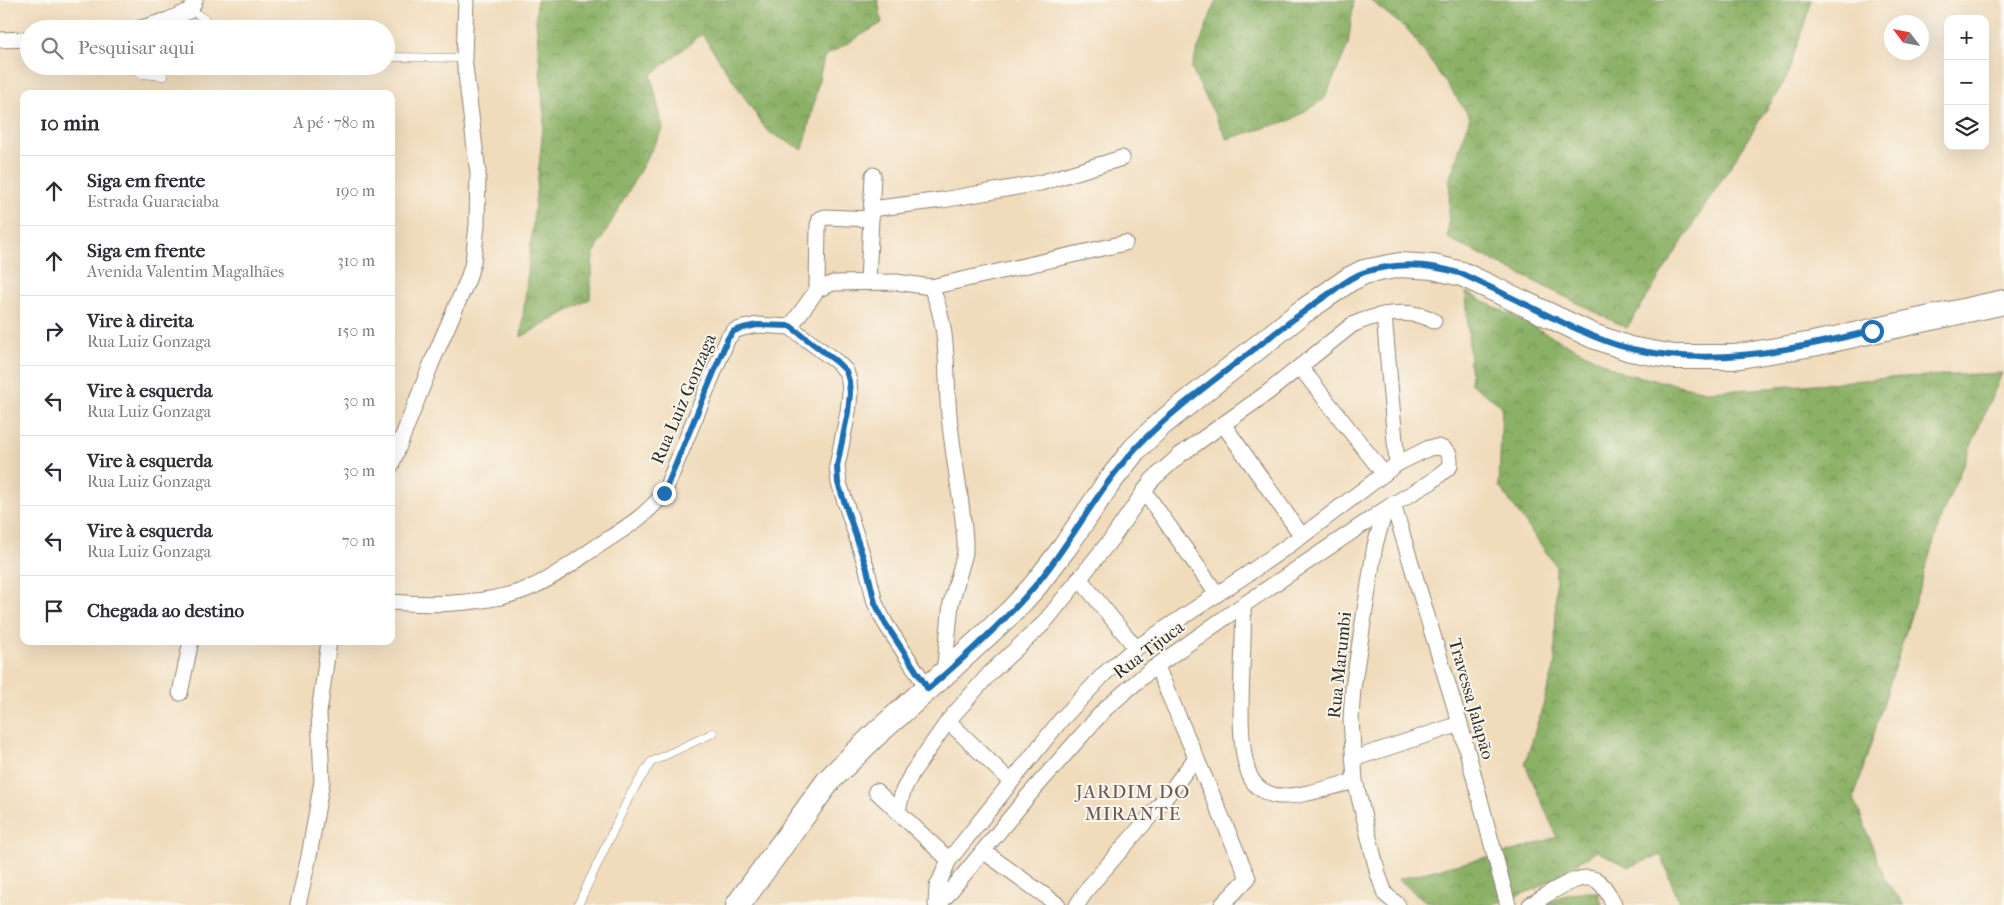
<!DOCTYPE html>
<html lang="pt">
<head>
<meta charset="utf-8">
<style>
	body { margin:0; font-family:"IM FELL French Canon",serif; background:#f2f2f3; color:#2b2b33 }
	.controls { position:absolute; right:15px; top:15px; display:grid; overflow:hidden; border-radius:10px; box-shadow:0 5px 20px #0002 }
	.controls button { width:45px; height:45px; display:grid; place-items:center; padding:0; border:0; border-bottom:1px solid #e1e1e2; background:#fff; color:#2b2b33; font:25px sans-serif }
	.compass { position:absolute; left:1884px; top:15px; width:45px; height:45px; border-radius:50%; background:#fff; box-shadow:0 5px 20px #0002; rotate:302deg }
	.stop { position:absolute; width:15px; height:15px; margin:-11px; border:4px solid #1f6fb2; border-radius:50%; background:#fff }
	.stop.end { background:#1f6fb2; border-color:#fff; box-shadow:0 1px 5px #0008 }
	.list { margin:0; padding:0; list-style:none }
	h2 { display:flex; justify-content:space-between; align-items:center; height:65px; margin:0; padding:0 20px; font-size:21px }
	h2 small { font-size:16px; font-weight:400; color:#7c7c81 }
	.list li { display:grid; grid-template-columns:32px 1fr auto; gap:15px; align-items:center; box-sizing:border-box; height:70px; padding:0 20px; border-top:1px solid #e1e1e2 }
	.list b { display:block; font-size:19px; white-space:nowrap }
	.list p { margin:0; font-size:16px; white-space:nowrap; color:#7c7c81 }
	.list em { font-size:16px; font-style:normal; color:#7c7c81 }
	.icon { flex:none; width:28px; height:28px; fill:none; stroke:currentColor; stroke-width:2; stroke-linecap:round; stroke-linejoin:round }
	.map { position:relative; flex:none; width:2004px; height:905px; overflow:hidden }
	.search { position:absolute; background:#fff; box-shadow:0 5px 20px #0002; left:20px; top:20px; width:375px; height:55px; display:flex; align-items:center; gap:12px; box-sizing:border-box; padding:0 18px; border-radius:28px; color:#7c7c81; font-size:19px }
	.panel { position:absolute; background:#fff; box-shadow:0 5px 20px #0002; left:20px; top:90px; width:375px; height:555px; border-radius:10px }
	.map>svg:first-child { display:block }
	.forest { fill:url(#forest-crowns); stroke:#5b6e48 }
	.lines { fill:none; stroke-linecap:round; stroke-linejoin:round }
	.lane-casing { stroke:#8e8373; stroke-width:9 }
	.street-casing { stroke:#8e8373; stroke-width:17 }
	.primary-casing { stroke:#8e8373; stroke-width:26 }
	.lane { stroke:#fff; stroke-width:8 }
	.street { stroke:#fff; stroke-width:15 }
	.primary { stroke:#fff; stroke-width:24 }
	.route { stroke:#1f6fb2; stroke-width:6 }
	.labels { text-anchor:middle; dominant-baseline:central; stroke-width:4; stroke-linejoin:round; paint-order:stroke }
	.street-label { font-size:18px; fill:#2b2b2b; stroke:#fbf7ec }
	.neighbourhood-label { font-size:19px; letter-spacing:1px; fill:#6b5857; stroke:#fbf7ec }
</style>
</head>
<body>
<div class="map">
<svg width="2004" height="905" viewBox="0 0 2004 905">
	<defs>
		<pattern id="forest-crowns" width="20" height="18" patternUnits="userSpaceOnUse" patternTransform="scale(1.25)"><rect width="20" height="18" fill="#8bb166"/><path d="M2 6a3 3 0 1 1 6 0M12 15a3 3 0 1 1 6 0" fill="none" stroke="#729054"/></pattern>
	</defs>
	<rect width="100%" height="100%" fill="#fbf7ec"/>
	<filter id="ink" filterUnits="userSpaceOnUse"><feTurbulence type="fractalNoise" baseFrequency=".02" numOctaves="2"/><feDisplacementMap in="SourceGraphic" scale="10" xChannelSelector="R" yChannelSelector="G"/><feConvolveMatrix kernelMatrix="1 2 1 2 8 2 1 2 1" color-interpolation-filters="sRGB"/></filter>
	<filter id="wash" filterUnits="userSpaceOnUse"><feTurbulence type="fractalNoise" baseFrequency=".0096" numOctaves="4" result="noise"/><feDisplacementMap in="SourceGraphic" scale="20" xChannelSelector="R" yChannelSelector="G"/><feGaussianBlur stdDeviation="1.12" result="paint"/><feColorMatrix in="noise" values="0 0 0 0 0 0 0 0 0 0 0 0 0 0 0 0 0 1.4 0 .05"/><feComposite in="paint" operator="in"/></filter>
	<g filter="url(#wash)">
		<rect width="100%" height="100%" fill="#f0dbbb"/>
		<g class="forest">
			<path d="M537 0H878L882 23 824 57 803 150 767 131 702 34 651 75 663 129 593 255 590 299 521 337 544 118 536 19Z"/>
			<path d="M1216 0H1354L1348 45 1325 98 1291 120 1227 139 1191 68Z"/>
			<path d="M1370 0H1812L1786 79 1627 328 1448 238 1450 178 1470 117 1409 31Z"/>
			<path d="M1466 292 1623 373 1706 391 1753 389 1900 377 2002 373 1943 512 1854 798 1886 881 1904 905H1680L1661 855 1629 867 1597 851 1536 889 1491 905H1446L1425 901 1398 879 1520 849 1557 837 1525 764 1555 665 1556 566 1499 486 1502 406 1471 384Z"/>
			<path d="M1578 892H1598L1602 905H1545L1556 898Z"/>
		</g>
	</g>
	<g filter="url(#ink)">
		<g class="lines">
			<defs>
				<g id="lane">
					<path d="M191 10 220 29"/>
					<path d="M386 57 464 58"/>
					<path d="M130 66 143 74 163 76"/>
					<path d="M578 905 630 795 651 762 713 733"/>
				</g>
				<g id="street">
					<path d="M138 29 168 20 191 10 195 0"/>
					<path d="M0 40 29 39"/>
					<path d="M871 209 942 200 1040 183 1122 158"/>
					<path d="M868 281 873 175"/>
					<path d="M931 287C950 328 945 372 949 415 953 457 962 499 965 541V553L951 603 944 674"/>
					<path d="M817 290 818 225 820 219 825 217 871 219"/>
					<path d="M1384 315 1397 464"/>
					<path d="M790 327 817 290 833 283 896 282 931 287 1125 243"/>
					<path d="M1300 367 1384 474"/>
					<path d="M1223 424 1302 536"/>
					<path d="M391 466 432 362 468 279 473 262 477 225 478 173 464 58 466 0"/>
					<path d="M1144 491 1217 594"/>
					<path d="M1393 504 1460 724 1508 905"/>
					<path d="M1385 511 1375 545 1353 688 1351 719 1355 781 1378 874 1385 894 1398 905"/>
					<path d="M1079 578 1136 648"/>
					<path d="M391 602C433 606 496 604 534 586 557 576 578 559 599 545 624 529 645 517 664 493L728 338 734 331 743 328 757 325 790 327 837 362 846 371 849 381 850 394 848 412 837 466 839 483 867 569 875 603 885 623 928 689"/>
					<path d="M1243 606C1246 649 1232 746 1252 780 1256 787 1265 793 1273 795 1293 800 1334 786 1355 781"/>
					<path d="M1157 667 1248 878 1222 905"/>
					<path d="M180 693 191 641"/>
					<path d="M948 721 1010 781"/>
					<path d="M1353 759 1460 724"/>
					<path d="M876 791 949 860"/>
					<path d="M898 810 903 791 912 773 948 721 991 672 1043 624 1113 537 1152 480 1180 455 1267 393 1352 325C1376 314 1410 307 1434 321"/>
					<path d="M983 851 1058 905"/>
					<path d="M298 905 309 856 322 781 319 713 329 641"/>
					<path d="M936 905 937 887 949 860 1060 721 1105 673 1133 650 1249 573 1302 536 1397 464 1429 448 1438 447 1444 449 1449 454 1450 460V466L1431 482 1390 506 1230 614 1148 672 1105 709 1028 796 939 905"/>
					<path d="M1077 905 1088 888 1159 806 1195 759"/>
					<path d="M1530 905C1546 896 1578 871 1596 880 1605 885 1610 897 1614 905"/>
				</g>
				<path id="primary" d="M738 905 829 780 875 735 944 674 1013 610 1035 586 1065 547 1107 485 1134 450 1161 424 1301 313 1350 279 1364 272 1400 265 1433 267 1462 274 1593 336 1630 349 1674 357H1734L1813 344 2004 302"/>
			</defs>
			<use href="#lane" class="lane-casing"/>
			<use href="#street" class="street-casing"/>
			<use href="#primary" class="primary-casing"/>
			<use href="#lane" class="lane"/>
			<use href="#street" class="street"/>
			<use href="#primary" class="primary"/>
		</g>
	</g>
	<g class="lines" filter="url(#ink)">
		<path class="route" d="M664 493 728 338 734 331 743 328 757 325 790 326 837 362 846 371 849 381 850 394 848 412 837 466 838 483 867 569 875 603 885 623 928 689C965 657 1003 623 1034 587 1071 544 1096 491 1135 449 1171 410 1223 374 1266 340 1287 324 1308 308 1330 293 1341 285 1352 276 1365 272 1397 262 1431 264 1462 274 1492 288 1521 302 1551 317 1577 329 1604 343 1632 349 1715 368 1791 349 1872 331"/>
	</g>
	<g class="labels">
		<g class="street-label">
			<text transform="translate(684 399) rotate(-67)">Rua Luiz Gonzaga</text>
			<text transform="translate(1149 650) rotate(-37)">Rua Tijuca</text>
			<text transform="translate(1340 665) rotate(-84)">Rua Marumbi</text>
			<text transform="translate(1471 699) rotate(74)">Travessa Jalapão</text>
		</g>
		<g class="neighbourhood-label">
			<text x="1133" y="792">JARDIM DO<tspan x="1133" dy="22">MIRANTE</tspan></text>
		</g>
	</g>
</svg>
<div class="controls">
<button>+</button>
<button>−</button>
<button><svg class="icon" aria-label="layers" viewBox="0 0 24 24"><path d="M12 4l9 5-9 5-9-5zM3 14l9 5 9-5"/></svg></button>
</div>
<svg class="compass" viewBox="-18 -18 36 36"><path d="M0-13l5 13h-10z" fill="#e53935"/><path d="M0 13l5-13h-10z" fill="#7c7c81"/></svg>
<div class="stop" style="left:1872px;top:331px"></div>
<div class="stop end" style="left:664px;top:493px"></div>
<div class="search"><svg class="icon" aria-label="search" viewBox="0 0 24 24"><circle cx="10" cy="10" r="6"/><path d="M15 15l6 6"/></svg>Pesquisar aqui</div>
<section class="panel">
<h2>10 min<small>A pé · 780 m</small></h2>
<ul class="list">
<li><svg class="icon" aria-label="ahead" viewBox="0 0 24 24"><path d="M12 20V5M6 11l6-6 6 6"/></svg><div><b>Siga em frente</b><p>Estrada Guaraciaba</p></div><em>190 m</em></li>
<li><svg class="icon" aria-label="ahead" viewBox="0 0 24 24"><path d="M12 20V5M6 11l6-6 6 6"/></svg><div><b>Siga em frente</b><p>Avenida Valentim Magalhães</p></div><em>310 m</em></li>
<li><svg class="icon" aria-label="right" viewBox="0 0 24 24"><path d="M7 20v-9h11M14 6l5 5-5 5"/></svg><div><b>Vire à direita</b><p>Rua Luiz Gonzaga</p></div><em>150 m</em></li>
<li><svg class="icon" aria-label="left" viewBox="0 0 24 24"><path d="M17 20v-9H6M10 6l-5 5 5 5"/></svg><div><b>Vire à esquerda</b><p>Rua Luiz Gonzaga</p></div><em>30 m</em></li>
<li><svg class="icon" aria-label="left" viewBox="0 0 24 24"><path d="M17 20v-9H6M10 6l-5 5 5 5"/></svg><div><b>Vire à esquerda</b><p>Rua Luiz Gonzaga</p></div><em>30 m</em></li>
<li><svg class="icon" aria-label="left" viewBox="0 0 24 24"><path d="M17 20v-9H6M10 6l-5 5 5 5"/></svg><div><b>Vire à esquerda</b><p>Rua Luiz Gonzaga</p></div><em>70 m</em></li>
<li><svg class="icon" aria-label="arrive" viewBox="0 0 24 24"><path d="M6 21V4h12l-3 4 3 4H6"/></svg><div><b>Chegada ao destino</b></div></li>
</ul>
</section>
</div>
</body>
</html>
